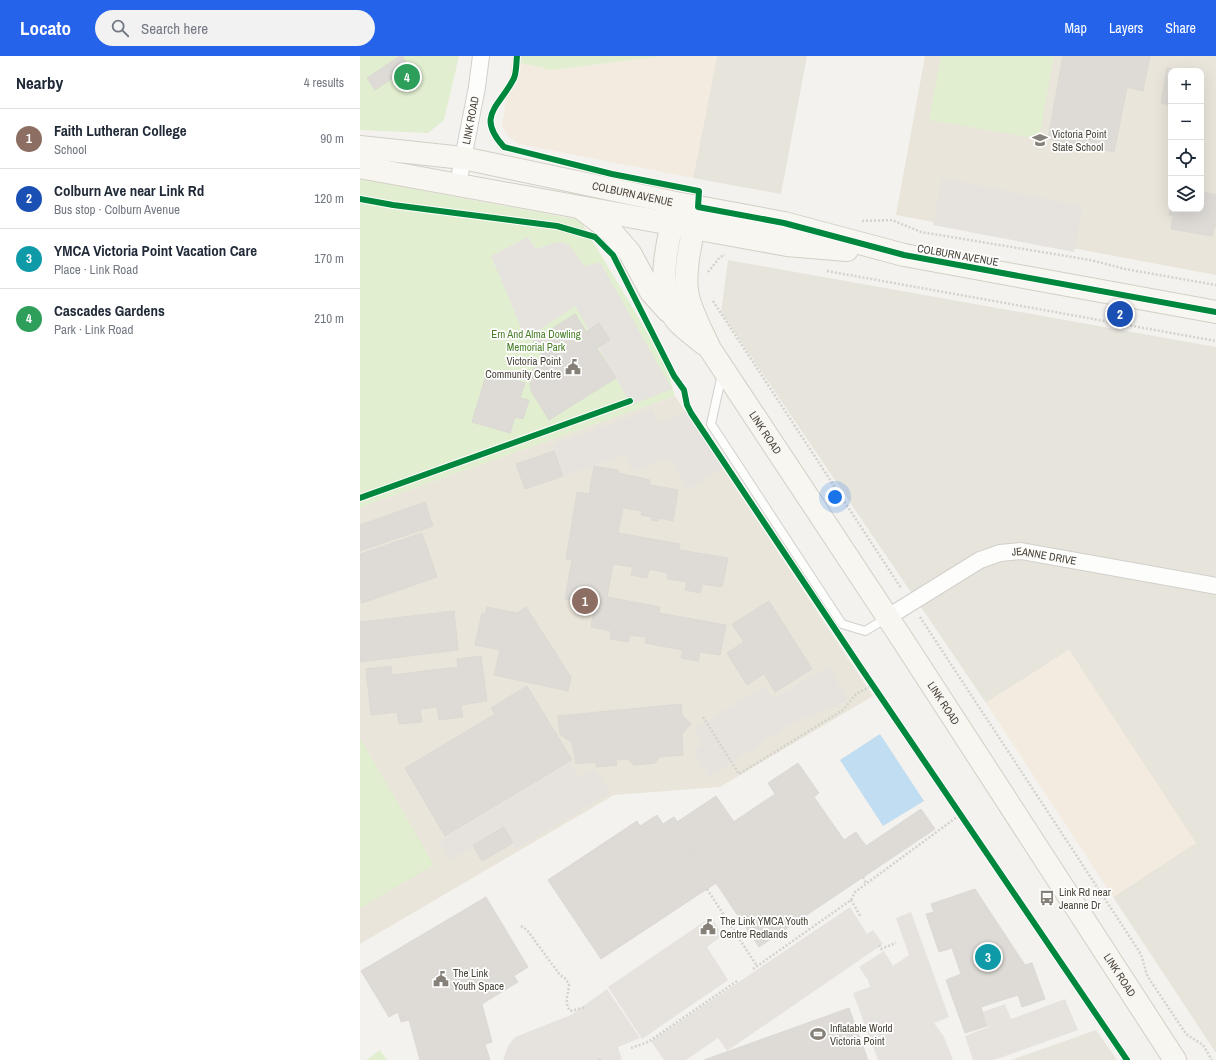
<!DOCTYPE html>
<html lang="en">
<head>
<meta charset="utf-8">
<style>
	body { margin:0; font-family:"Archivo Narrow",sans-serif; background:#f2f2f3; color:#1f2937 }
	.controls { position:absolute; right:12px; top:12px; display:grid; overflow:hidden; border-radius:8px; box-shadow:0 4px 16px #0002 }
	.controls button { width:36px; height:36px; display:grid; place-items:center; padding:0; border:0; border-bottom:1px solid #e0e1e3; background:#fff; color:#1f2937; font:20px sans-serif }
	.you { position:absolute; left:475px; top:441px; width:14px; height:14px; margin:-10px; border:3px solid #fff; border-radius:50%; background:#1a73e8; box-shadow:0 0 0 6px #1a73e833 }
	.badge { display:grid; place-items:center; width:26px; height:26px; border-radius:50%; background:#2563eb; color:#fff; font-size:13px; font-weight:700 }
	.pin { position:absolute; translate:-50% -50%; border:2px solid #fff; box-shadow:0 1px 4px #0006 }
	.list { margin:0; padding:0; list-style:none }
	h2 { display:flex; justify-content:space-between; align-items:center; height:52px; margin:0; padding:0 16px; font-size:17px }
	h2 small { font-size:13px; font-weight:400; color:#747a83 }
	.list li { display:grid; grid-template-columns:26px 1fr auto; gap:12px; align-items:center; box-sizing:border-box; height:60px; padding:0 16px; border-top:1px solid #e0e1e3 }
	.list b { display:block; font-size:15px; white-space:nowrap }
	.list p { margin:0; font-size:13px; white-space:nowrap; color:#747a83 }
	.list em { font-size:13px; font-style:normal; color:#747a83 }
	.icon { flex:none; width:22px; height:22px; fill:none; stroke:currentColor; stroke-width:2; stroke-linecap:round; stroke-linejoin:round }
	.map { position:relative; flex:none; width:856px; height:1004px; overflow:hidden }
	header { display:flex; align-items:center; gap:24px; box-sizing:border-box; height:56px; padding:0 20px; background:#2563eb; color:#fff }
	header strong { font-size:19px }
	nav { display:flex; gap:22px; margin-inline-start:auto; font-size:14px }
	.search { width:280px; height:36px; background:#f2f2f3; display:flex; align-items:center; gap:10px; box-sizing:border-box; padding:0 14px; border-radius:22px; color:#747a83; font-size:15px }
	main { display:flex }
	aside { flex:1; background:#fff }
	.map>svg:first-child { display:block }
	.residential { fill:#e7e4dc }
	.commercial { fill:#f3ebdf }
	.education { fill:#eae5da; fill-rule:evenodd }
	.green { fill:#e1eecf }
	.parking { fill:#e6e3df }
	.water { fill:#c0ddf1 }
	.building { fill:#dedbd6; stroke:#dcd9d4 }
	.lines { fill:none; stroke-linecap:round; stroke-linejoin:round }
	.lane-casing { stroke:#d2d0cb; stroke-width:10 }
	.street-casing { stroke:#d2d0cb; stroke-width:18 }
	.secondary-casing { stroke:#d3cfc5; stroke-width:24 }
	.path { stroke:#d3d2cc; stroke-width:2.5; stroke-dasharray:2 2; stroke-linecap:butt }
	.lane { stroke:#fdfdfc; stroke-width:8 }
	.street { stroke:#fdfdfc; stroke-width:16 }
	.secondary { stroke:#f7f6f1; stroke-width:22 }
	.cycleway-casing { stroke:#fff; stroke-width:8 }
	.cycleway { stroke:#00873e; stroke-width:6 }
	.labels { text-anchor:middle; dominant-baseline:central; stroke-width:3.5; stroke-linejoin:round; paint-order:stroke }
	.street-label { font-size:11px; fill:#4b4439; stroke:#fff }
	.poi-label { font-size:11px; fill:#4b4439; stroke:#fff; text-anchor:start }
	.park-label { font-size:11px; fill:#4a7f2a; stroke:#fff }
</style>
</head>
<body>
<header>
<strong>Locato</strong>
<div class="search"><svg class="icon" aria-label="search" viewBox="0 0 24 24"><circle cx="10" cy="10" r="6"/><path d="M15 15l6 6"/></svg>Search here</div>
<nav><a>Map</a><a>Layers</a><a>Share</a></nav>
</header>
<main>
<aside>
<h2>Nearby<small>4 results</small></h2>
<ul class="list">
<li><span class="badge" style="background:#8d6e63">1</span><div><b>Faith Lutheran College</b><p>School</p></div><em>90 m</em></li>
<li><span class="badge" style="background:#1a4fb4">2</span><div><b>Colburn Ave near Link Rd</b><p>Bus stop · Colburn Avenue</p></div><em>120 m</em></li>
<li><span class="badge" style="background:#0f9aa8">3</span><div><b>YMCA Victoria Point Vacation Care</b><p>Place · Link Road</p></div><em>170 m</em></li>
<li><span class="badge" style="background:#2e9e5b">4</span><div><b>Cascades Gardens</b><p>Park · Link Road</p></div><em>210 m</em></li>
</ul>
</aside>
<div class="map">
<svg width="856" height="1004" viewBox="0 0 856 1004">
	<rect width="100%" height="100%" fill="#f4f2ee"/>
	<g class="residential">
		<path d="M357 0H447L421 138 333 122Z"/>
		<path d="M368 204 856 291V997L753 841 835 787 709 594 626 647 361 256Z"/>
		<path d="M736 974 757 1004H651Z"/>
	</g>
	<g class="commercial">
		<path d="M303 0H357L333 122 159 88 148 80 142 69 152 5 192 14Z"/>
		<path d="M709 594 836 787 753 841 626 647Z"/>
	</g>
	<g class="education">
		<path d="M565 0H856V219L536 159ZM811 15H841V153H811Z"/>
		<path d="M315 340 513 640 360 731 254 739 0 888V451Z"/>
	</g>
	<g class="green">
		<path d="M0 0H99L84 64 68 77 0 74Z"/>
		<path d="M153 0H303L192 14 152 5Z"/>
		<path d="M581 0H694L679 83 569 64Z"/>
		<path d="M0 123 220 164 305 306 315 340 0 451Z"/>
		<path d="M0 682 74 809 0 852Z"/>
		<path d="M20 994 27 1004H6Z"/>
	</g>
	<g class="parking">
		<path d="M582 122 723 150 714 196 573 169Z"/>
		<path d="M168 181 176 193 191 188 200 186 209 189 225 210 240 206 312 333 271 349 215 250 166 283 131 200Z"/>
		<path d="M292 353 297 367 326 356 363 412 327 434 310 402 272 415 266 398 204 420 193 388Z"/>
		<path d="M469 610 488 645 434 666 349 721 333 695 343 687 335 673 404 630 413 643Z"/>
		<path d="M210 707 219 721 235 712 250 737 156 793 144 773 91 804 79 785Z"/>
		<path d="M490 851 507 878 513 874 523 888 367 995 358 982 326 1004H304L291 985Z"/>
		<path d="M551 856 589 961 574 967 584 981 593 1004H518L493 937 510 931 508 924 499 911 524 895 533 910 549 899 536 862Z"/>
		<path d="M351 861 363 879 347 891 368 924 282 983 248 931Z"/>
		<path d="M247 933 280 982 258 991 262 1004H143L148 990 155 981 211 959Z"/>
		<path d="M705 943 718 974 634 1004H613L605 980 628 971 623 956 645 948 651 963Z"/>
	</g>
	<path class="water" d="M520 678 564 745 523 770 480 704Z"/>
	<g class="building">
		<path d="M40 0H42L49 11 15 34 7 22Z"/>
		<path d="M703 0H790L783 35 767 31 754 96 688 83Z"/>
		<path d="M807 12 822 15H811V49L801 47Z"/>
		<path d="M841 136 856 139V171H854L852 180 811 173 813 160 809 159 811 150V153H841Z"/>
		<path d="M215 258 256 322 189 364 171 335 170 326 174 324 168 317 186 305 173 285Z"/>
		<path d="M239 267 250 284 237 292 226 276Z"/>
		<path d="M127 316 165 327 160 342 169 344 163 363 155 361 150 377 112 366Z"/>
		<path d="M194 395 203 420 165 433 156 408Z"/>
		<path d="M234 410 258 414V417L290 424V429L318 434 313 465 299 462 298 465 291 464 292 461 281 459 282 455 263 452 258 477 320 488 319 494 368 502 362 531 342 528 340 537 325 534 327 526 307 523 308 517 289 513 287 522 271 519 273 511 253 508 247 541 300 551 299 557 366 569 360 599 340 596 338 605 321 602 323 594 285 587 286 581 270 579 268 586 250 583 251 575 231 571 235 548 205 543 212 504 206 503 217 436 229 438Z"/>
		<path d="M65 446 73 470 0 495V469Z"/>
		<path d="M62 477 77 521 2 547 0 540V498Z"/>
		<path d="M409 545 452 613 415 636 404 618 387 629 367 597 384 586 372 568Z"/>
		<path d="M127 551 157 557 166 551 211 621 208 635 134 619 140 594 115 589 122 557 125 558Z"/>
		<path d="M94 555 98 594 0 606V566Z"/>
		<path d="M121 600 127 645 101 649 103 661 79 664 77 651 60 653 62 666 39 668 37 656 11 659 6 613 31 610 32 619 98 611 97 603Z"/>
		<path d="M167 630 212 704 85 780 45 712 135 658 131 652Z"/>
		<path d="M321 648 322 659 331 668 322 678 323 699 299 701 295 707 274 709 267 703 256 704 257 709 236 711V706L216 708 212 687 200 678 198 660Z"/>
		<path d="M438 707 459 737 454 741 484 784 496 776 506 790 561 753 575 773 399 891 333 793 415 738 408 727Z"/>
		<path d="M356 740 374 766 335 792 317 766Z"/>
		<path d="M297 759 323 799 333 793 356 827 241 903 188 824 277 765 280 770Z"/>
		<path d="M314 761 335 792 323 799 303 768Z"/>
		<path d="M144 771 153 787 122 805 113 789Z"/>
		<path d="M615 833 665 909 672 907 685 943 662 951 658 939 621 951 627 970 605 977 586 924 601 918 592 892 579 896 566 858 574 856 571 848Z"/>
		<path d="M126 841 168 911 154 920 158 926 122 948 132 986 125 988 130 1004H60L49 964 41 966 38 956 29 961 1 915Z"/>
		<path d="M489 952 508 1004H344Z"/>
	</g>
	<g class="lines">
		<defs>
			<path id="lane" d="M362 318 351 368 482 568 505 575 527 562"/>
			<g id="street">
				<path id="s1" d="M98 128 117 31 121 0"/>
				<path id="s2" d="M528 561 620 504 640 497 661 495 856 530"/>
			</g>
			<g id="secondary">
				<path id="s3" d="M0 91 103 102 316 147 424 167 544 199 856 256"/>
				<path d="M0 111 427 189 487 194"/>
				<path id="s4" d="M338 151C333 176 324 211 327 235 330 255 342 275 350 293L544 586 815 1004"/>
				<path d="M222 153 251 175 270 197 291 236 308 255"/>
				<path d="M315 153C308 187 296 225 313 259 317 268 336 281 344 288"/>
			</g>
		</defs>
		<use href="#lane" class="lane-casing"/>
		<use href="#street" class="street-casing"/>
		<use href="#secondary" class="secondary-casing"/>
		<g class="path">
			<path d="M0 143 33 149 197 170 217 176"/>
			<path d="M502 165 532 164 561 176 730 204 765 213 856 229"/>
			<path d="M467 215 856 285"/>
			<path d="M348 216 360 201 365 199"/>
			<path d="M353 245 541 532"/>
			<path d="M284 260 314 320 324 334 327 349 338 365"/>
			<path d="M0 442 270 345"/>
			<path d="M560 561 779 895C784 904 784 912 788 921L826 978 843 989 852 1004"/>
			<path d="M481 581 767 1004"/>
			<path d="M343 661 379 718 483 654 496 638 513 629"/>
			<path d="M503 821 506 827"/>
			<path d="M347 833 397 910"/>
			<path d="M491 844 501 861"/>
			<path d="M161 870 167 874 200 919 206 923 209 929C208 940 204 945 210 955L226 951"/>
			<path d="M519 889 521 893 536 887"/>
			<path d="M393 913 491 844 495 836 601 758"/>
			<path d="M271 992 288 986 377 925"/>
			<path d="M239 1004 241 1003"/>
		</g>
		<use href="#lane" class="lane"/>
		<use href="#street" class="street"/>
		<use href="#secondary" class="secondary"/>
		<defs>
			<g id="cycleway">
				<path d="M157 0C156 7 157 18 153 24 138 52 116 60 144 91L252 118 339 135 338 151 424 167 544 199 856 256"/>
				<path d="M0 143 33 149 197 170 235 181 253 199 314 320 324 334 327 349 331 357 501 612 767 1004"/>
				<path d="M0 442 270 345"/>
			</g>
		</defs>
		<use href="#cycleway" class="cycleway-casing"/>
		<use href="#cycleway" class="cycleway"/>
	</g>
	<defs>
		<symbol id="school-bare" viewBox="-9 -9 18 18"><path d="M0-5L7-2L0 1L-7-2ZM-4 1L0 2.5L4 1V4Q0 6-4 4Z" fill="#868178" stroke="#fff" stroke-width="2.5" paint-order="stroke"/></symbol>
		<symbol id="civic-bare" viewBox="-9 -9 18 18"><path d="M-.6-6.5H3V-4.5H.6V-3L4-1V1h2V6H-6V1h2V-1L-.6-3ZM-1.2 2.5V6h2.4V2.5Z" fill="#868178" stroke="#fff" stroke-width="2.5" paint-order="stroke"/></symbol>
		<symbol id="bus-bare" viewBox="-9 -9 18 18"><path d="M-5-6H5V4H4V6H2V4H-2V6H-4V4H-5ZM-3.5-4V0h7V-4ZM-3.5 1.2v1.5H-2V1.2ZM2 1.2v1.5H3.5V1.2Z" fill="#868178" stroke="#fff" stroke-width="2.5" paint-order="stroke"/></symbol>
		<symbol id="stadium-bare" viewBox="-9 -9 18 18"><path d="M0-5a6.5 5 0 1 0 0 10a6.5 5 0 1 0 0-10ZM-3.5-1.8h7v3.6h-7Z" fill="#868178" stroke="#fff" stroke-width="2.5" paint-order="stroke"/></symbol>
	</defs>
	<g fill-rule="evenodd">
		<use href="#school-bare" x="669" y="73" width="22" height="22"/>
		<use href="#civic-bare" x="202" y="300" width="22" height="22"/>
		<use href="#bus-bare" x="676" y="831" width="22" height="22"/>
		<use href="#civic-bare" x="337" y="860" width="22" height="22"/>
		<use href="#civic-bare" x="70" y="912" width="22" height="22"/>
		<use href="#stadium-bare" x="447" y="967" width="22" height="22"/>
	</g>
	<g class="labels">
		<g class="street-label">
			<text stroke="none"><textPath href="#s1" startOffset="65">LINK ROAD</textPath></text>
			<text stroke="none"><textPath href="#s3" startOffset="277">COLBURN AVENUE</textPath></text>
			<text transform="translate(598 199) rotate(10)">COLBURN AVENUE</text>
			<text stroke="none"><textPath href="#s4" startOffset="248">LINK ROAD</textPath></text>
			<text stroke="none"><textPath href="#s2" startOffset="174">JEANNE DRIVE</textPath></text>
			<text stroke="none"><textPath href="#s4" startOffset="572">LINK ROAD</textPath></text>
			<text stroke="none"><textPath href="#s4" startOffset="896">LINK ROAD</textPath></text>
		</g>
		<g class="poi-label">
			<text x="692" y="78">Victoria Point<tspan x="692" dy="13">State School</tspan></text>
			<text x="201" y="305" text-anchor="end">Victoria Point<tspan x="201" dy="13">Community Centre</tspan></text>
			<text x="699" y="836">Link Rd near<tspan x="699" dy="13">Jeanne Dr</tspan></text>
			<text x="360" y="865">The Link YMCA Youth<tspan x="360" dy="13">Centre Redlands</tspan></text>
			<text x="93" y="917">The Link<tspan x="93" dy="13">Youth Space</tspan></text>
			<text x="470" y="972">Inflatable World<tspan x="470" dy="13">Victoria Point</tspan></text>
		</g>
		<g class="park-label">
			<text x="176" y="278">Ern And Alma Dowling<tspan x="176" dy="13">Memorial Park</tspan></text>
		</g>
	</g>
</svg>
<div class="controls">
<button>+</button>
<button>−</button>
<button><svg class="icon" aria-label="locate" viewBox="0 0 24 24"><circle cx="12" cy="12" r="6"/><path d="M12 2v4M12 18v4M2 12h4M18 12h4"/></svg></button>
<button><svg class="icon" aria-label="layers" viewBox="0 0 24 24"><path d="M12 4l9 5-9 5-9-5zM3 14l9 5 9-5"/></svg></button>
</div>
<div class="you"></div>
<div class="pin badge" style="left:225px;top:545px;background:#8d6e63">1</div>
<div class="pin badge" style="left:760px;top:258px;background:#1a4fb4">2</div>
<div class="pin badge" style="left:628px;top:901px;background:#0f9aa8">3</div>
<div class="pin badge" style="left:47px;top:21px;background:#2e9e5b">4</div>
</div>
</main>
</body>
</html>
